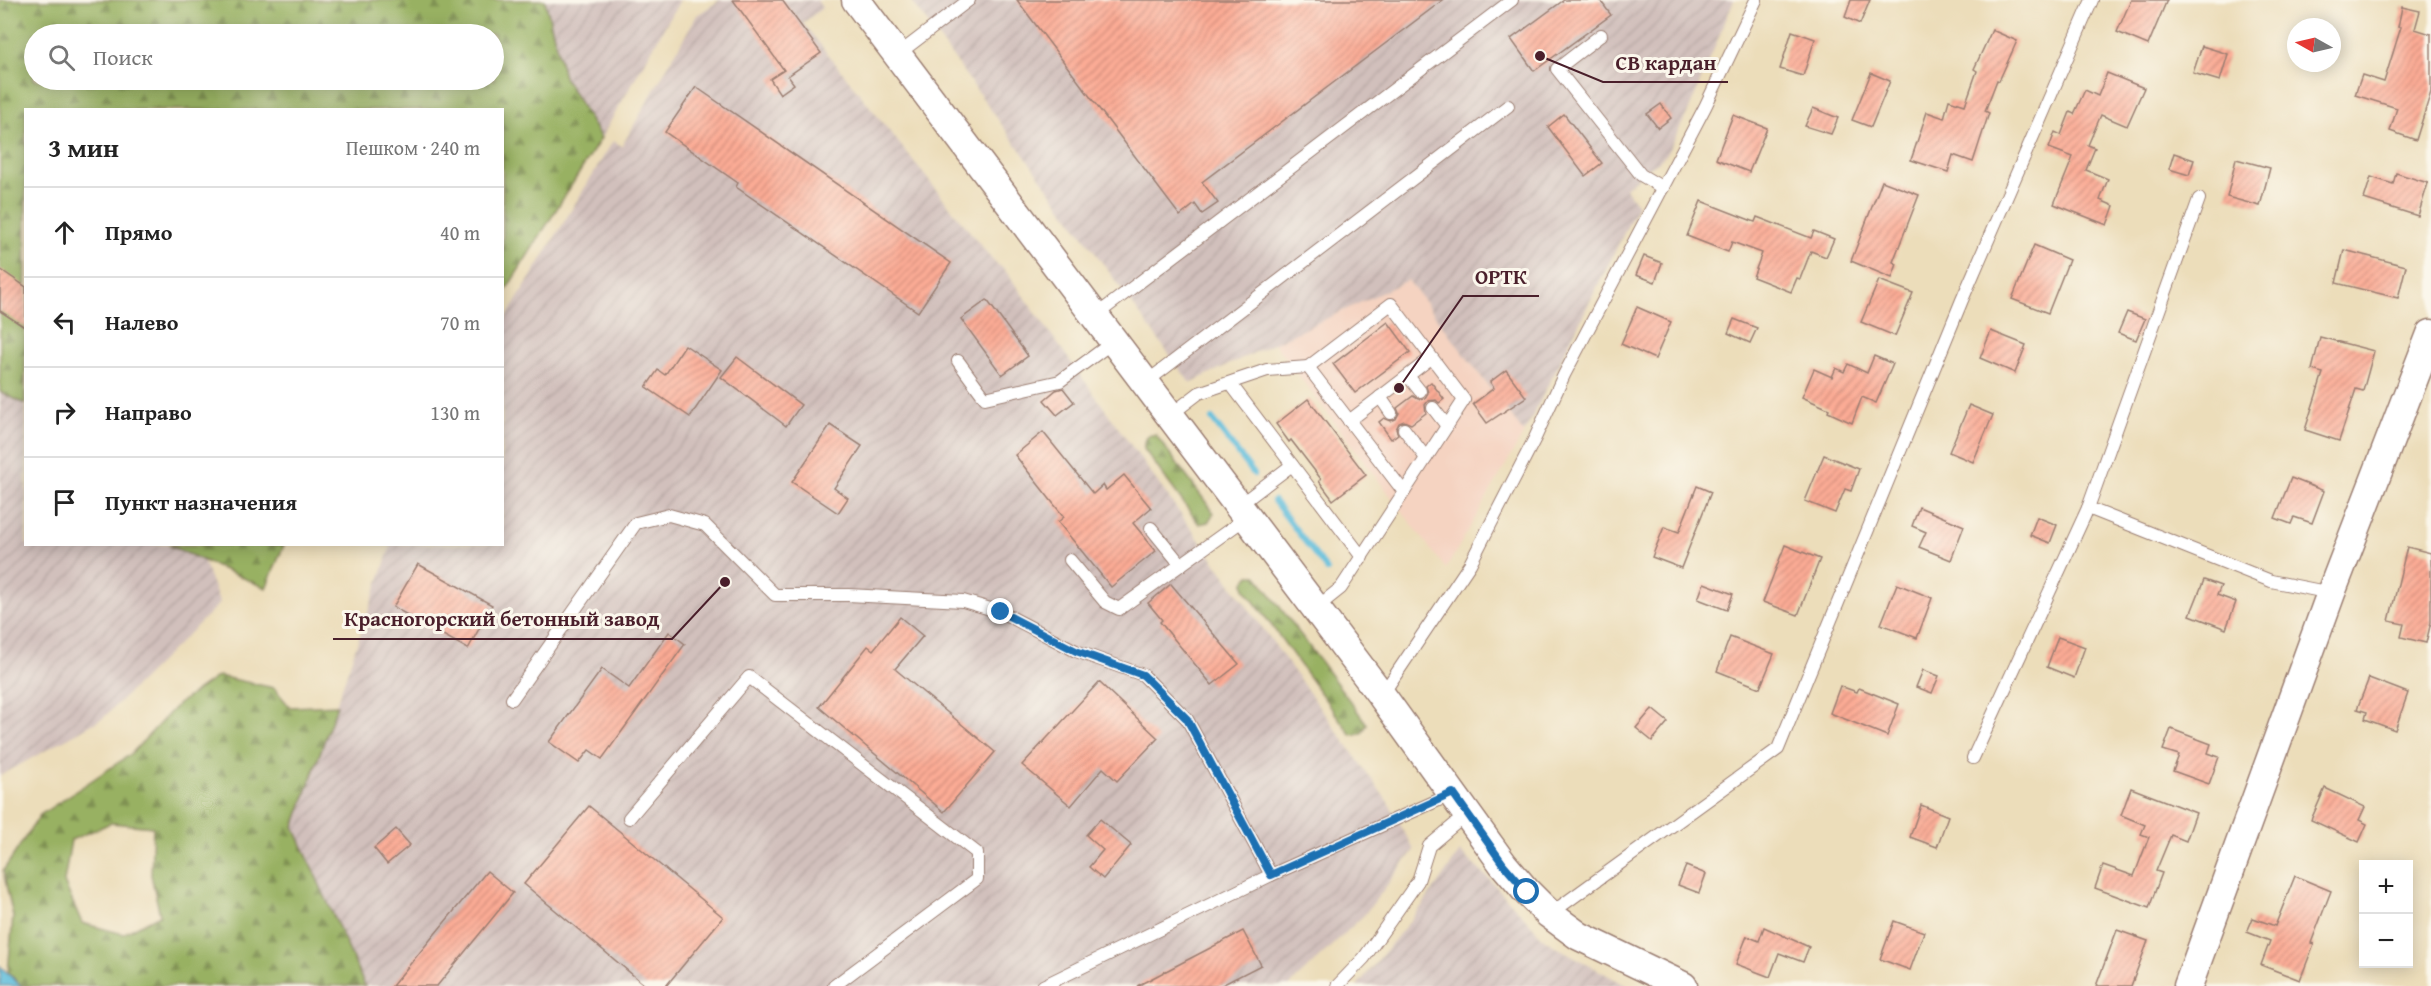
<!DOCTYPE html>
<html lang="ru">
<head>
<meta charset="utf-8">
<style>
	body { margin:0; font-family:"Gentium Book Plus",serif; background:#f2f2f2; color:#222 }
	.controls { position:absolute; right:18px; bottom:18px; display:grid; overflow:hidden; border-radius:0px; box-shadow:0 3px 15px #0003 }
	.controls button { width:54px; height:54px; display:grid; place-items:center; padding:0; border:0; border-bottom:2px solid #e0e0e0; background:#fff; color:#222; font:30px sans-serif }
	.compass { position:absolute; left:2287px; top:18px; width:54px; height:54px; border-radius:50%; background:#fff; box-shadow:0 3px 15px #0003; rotate:278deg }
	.stop { position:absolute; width:18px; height:18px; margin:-14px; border:4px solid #1f6fb2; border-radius:50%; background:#fff }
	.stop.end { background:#1f6fb2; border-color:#fff; box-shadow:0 2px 6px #0008 }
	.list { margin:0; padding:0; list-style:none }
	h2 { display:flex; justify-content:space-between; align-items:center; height:78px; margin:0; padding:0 24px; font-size:26px }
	h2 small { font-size:20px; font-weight:400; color:#767676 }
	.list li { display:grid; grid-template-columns:39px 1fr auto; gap:18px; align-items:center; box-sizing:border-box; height:90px; padding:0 24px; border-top:2px solid #e0e0e0 }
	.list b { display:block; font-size:22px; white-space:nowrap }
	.list em { font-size:20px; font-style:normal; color:#767676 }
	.icon { flex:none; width:33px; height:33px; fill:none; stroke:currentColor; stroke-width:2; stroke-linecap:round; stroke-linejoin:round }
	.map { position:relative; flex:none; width:2431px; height:986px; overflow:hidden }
	.search { position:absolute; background:#fff; box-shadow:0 3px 15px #0003; left:24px; top:24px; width:480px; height:66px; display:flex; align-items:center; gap:15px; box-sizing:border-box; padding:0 21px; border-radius:33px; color:#767676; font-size:22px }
	.panel { position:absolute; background:#fff; box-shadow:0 3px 15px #0003; left:24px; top:108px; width:480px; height:438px; border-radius:0px }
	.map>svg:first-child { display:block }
	.built { fill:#f5d3c1 }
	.industrial { fill:url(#industrial-furrows) }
	.forest { fill:url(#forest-firs); stroke:#716846; stroke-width:1.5; fill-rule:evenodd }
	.water { fill:#5cbcda; stroke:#536e82; stroke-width:1.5 }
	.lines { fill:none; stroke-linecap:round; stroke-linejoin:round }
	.stream { stroke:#5cbcda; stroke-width:6 }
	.building { fill:url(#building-hatch) }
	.service-casing { stroke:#9b7e72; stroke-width:14 }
	.tertiary-casing { stroke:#9b7e72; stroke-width:31 }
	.service { stroke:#fff; stroke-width:12 }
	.tertiary { stroke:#fff; stroke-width:28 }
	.route { stroke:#1f6fb2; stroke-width:8 }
	.leader { fill:none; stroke:#4a1f2b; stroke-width:2 }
	.callout-dot { fill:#4a1f2b; stroke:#fbf7ec; stroke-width:2 }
	.callout-label { font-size:21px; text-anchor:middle; font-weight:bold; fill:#4a1f2b; stroke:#fbf7ec; stroke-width:6; stroke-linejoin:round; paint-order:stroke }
</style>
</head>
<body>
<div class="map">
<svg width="2431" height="986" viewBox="0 0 2431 986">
	<defs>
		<pattern id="industrial-furrows" width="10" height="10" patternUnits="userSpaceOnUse" patternTransform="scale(1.5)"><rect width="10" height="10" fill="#d1c0bc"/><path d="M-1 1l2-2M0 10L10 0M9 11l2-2" fill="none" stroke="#b5a5a2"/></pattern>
		<pattern id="forest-firs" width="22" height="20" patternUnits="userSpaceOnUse" patternTransform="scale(1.5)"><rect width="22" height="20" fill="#98b162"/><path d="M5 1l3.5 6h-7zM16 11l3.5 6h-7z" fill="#7e8f51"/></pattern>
		<pattern id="building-hatch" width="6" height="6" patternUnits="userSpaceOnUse" patternTransform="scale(1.5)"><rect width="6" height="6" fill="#fcac95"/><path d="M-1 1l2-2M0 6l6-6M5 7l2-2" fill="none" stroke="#ce8b7a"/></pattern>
	</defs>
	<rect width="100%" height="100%" fill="#fbf7ec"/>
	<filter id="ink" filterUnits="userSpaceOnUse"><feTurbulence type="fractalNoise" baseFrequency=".0167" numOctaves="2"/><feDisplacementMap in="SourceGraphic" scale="12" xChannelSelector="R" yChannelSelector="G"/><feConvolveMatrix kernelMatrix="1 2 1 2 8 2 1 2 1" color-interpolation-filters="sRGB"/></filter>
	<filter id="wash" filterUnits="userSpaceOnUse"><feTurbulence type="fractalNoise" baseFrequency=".008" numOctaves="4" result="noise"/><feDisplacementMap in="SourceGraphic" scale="24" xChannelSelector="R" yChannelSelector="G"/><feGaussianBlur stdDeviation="1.35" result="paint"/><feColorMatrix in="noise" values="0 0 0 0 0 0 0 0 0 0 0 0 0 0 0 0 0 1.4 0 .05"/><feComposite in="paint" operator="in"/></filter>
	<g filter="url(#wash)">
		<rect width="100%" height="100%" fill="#ecddba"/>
		<path class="built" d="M1408 280 1524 433 1446 569 1274 343Z"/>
		<g class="industrial">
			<path d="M545 0H680L601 138 564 77Z"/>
			<path d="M720 0H817L822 8 803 23 994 262 1004 269 1388 802 1414 850 1364 915 1289 986H365L294 827 391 545 502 544 503 323 613 141 622 146 697 15Z"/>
			<path d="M911 0H1734L1688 112 1666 155 1625 188 1638 205 1524 433 1408 280 1190 383Z"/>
			<path d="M0 187 25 221 26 544 197 545 220 603 103 718 0 776Z"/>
			<path d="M1460 852 1490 880 1546 941 1627 986H1357L1422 906Z"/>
		</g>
		<g class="forest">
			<path d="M0 0H545L564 77 601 138 503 295 502 110H26L25 404 0 392ZM34 34H494V80H34Z"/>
			<path d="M1149 435H1156L1214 513 1208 522 1199 524 1144 449V442Z"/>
			<path d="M168 545H284L266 588Z"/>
			<path d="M1250 575H1256L1367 724 1362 733 1351 735 1245 589 1244 582Z"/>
			<path d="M218 676 274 688 290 707 337 705 294 827 365 986H21L8 972 13 916 3 871 40 815 131 754 178 704ZM111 823 153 827 151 875 160 915 123 934 82 923 64 882 71 840Z"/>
		</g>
		<path class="water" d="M0 966 21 986H0Z"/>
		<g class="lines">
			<g class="stream">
				<path d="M1212 419 1254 474"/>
				<path d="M1274 501 1327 570"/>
			</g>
		</g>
		<g id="blocks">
			<g class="building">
				<path d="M733 0H782L821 53 788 76 794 84 780 94 770 79 784 70Z"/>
				<path d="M1017 0H1443L1202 182 1218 203 1202 214 1195 204 1180 216Z"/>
				<path d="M1564 0H1600L1611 15 1534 71 1511 39Z"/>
				<path d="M1851 0H1870L1860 24 1845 17Z"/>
				<path d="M2131 0H2167L2148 45 2117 32Z"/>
				<path d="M2402 7 2420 11 2415 29 2431 34V92L2416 140 2390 131 2397 108 2355 95 2362 75 2384 82 2401 27H2398Z"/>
				<path d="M1992 30 2017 41 1999 81 1997 80 1985 111 1989 113 1973 162 1953 155 1948 172 1911 160 1927 112 1944 118 1949 100 1965 105 1977 71 1974 69Z"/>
				<path d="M1792 31 1815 39 1803 76 1780 69Z"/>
				<path d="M2202 46 2228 54 2220 81 2193 73Z"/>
				<path d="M1871 73 1890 81 1871 127 1852 120Z"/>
				<path d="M2107 73 2144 88 2127 126 2101 115 2088 145 2095 148 2086 170 2108 179 2100 200 2114 206 2107 225 2054 204 2073 157 2049 148 2055 132 2061 135 2070 112 2074 114 2085 90 2098 96Z"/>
				<path d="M696 87 951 263 918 312 736 187 738 183 665 132Z"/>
				<path d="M1661 104 1671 118 1658 128 1647 114Z"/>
				<path d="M1813 108 1838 118 1831 134 1805 126Z"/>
				<path d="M1564 114 1602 163 1585 176 1548 127Z"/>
				<path d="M1733 115 1767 128 1749 172 1716 159Z"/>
				<path d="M2174 153 2194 160 2189 175 2169 169Z"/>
				<path d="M2236 159 2270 168 2260 206 2227 197Z"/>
				<path d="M2396 173 2428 183 2418 216 2364 199 2371 177 2393 184Z"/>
				<path d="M1882 181 1919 195 1893 262 1897 264 1892 278 1851 261Z"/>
				<path d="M1701 201 1755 222 1757 217 1811 238 1814 231 1834 239 1826 257 1811 251 1800 279 1797 278 1791 292 1753 277 1762 253 1732 242 1728 252 1687 236Z"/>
				<path d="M2034 245 2069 260 2048 313 2012 299Z"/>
				<path d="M2344 250 2406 266 2398 298 2336 283Z"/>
				<path d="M1644 256 1662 263 1655 282 1636 275Z"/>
				<path d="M0 269 26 287V328L0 311Z"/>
				<path d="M1879 280 1913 293 1895 336 1861 322Z"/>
				<path d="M987 300 1028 356 1002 375 961 319Z"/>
				<path d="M1637 307 1671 322 1655 359 1621 344Z"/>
				<path d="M2127 312 2145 319 2136 340 2118 333Z"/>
				<path d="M1734 319 1757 328 1750 343 1728 333Z"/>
				<path d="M1388 322 1410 352 1355 393 1333 364Z"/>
				<path d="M1991 331 2026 345 2015 373 1980 358Z"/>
				<path d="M2320 337 2374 351 2363 391 2356 389 2339 441 2305 430 2323 373 2312 370Z"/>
				<path d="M685 345 722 370 690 417 646 387 658 370 665 375Z"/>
				<path d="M1874 356 1893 364 1876 403 1862 397 1852 423 1828 412 1829 409 1802 397 1814 369 1832 377 1836 368 1844 372 1848 364 1867 373Z"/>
				<path d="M737 357 801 405 786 426 721 377Z"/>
				<path d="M1506 370 1526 397 1487 423 1473 404 1494 388 1490 382Z"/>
				<path d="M1431 382 1444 399 1439 403 1436 400 1428 401 1425 405 1426 413 1411 424 1404 421 1399 423 1396 429 1398 434 1391 439 1379 422 1384 418 1391 421 1396 419 1399 413 1397 408 1413 396 1418 399 1425 398 1428 393 1426 386Z"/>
				<path d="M1063 388 1074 402 1057 415 1044 400 1056 390Z"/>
				<path d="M1308 399 1366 475 1333 500 1319 481 1321 479 1291 440 1289 442 1276 424Z"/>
				<path d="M1969 405 1993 415 1973 462 1949 452Z"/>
				<path d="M830 425 862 446 834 488 848 498 838 513 792 482Z"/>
				<path d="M1043 432 1093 494 1103 485 1106 490 1124 475 1151 508 1133 523 1156 551 1111 587 1058 522 1064 517 1015 455Z"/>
				<path d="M1824 455 1859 469 1851 491 1845 489 1835 513 1805 501Z"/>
				<path d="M2291 478 2324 491 2312 523 2294 517 2291 524 2275 518Z"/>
				<path d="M1697 486 1711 492 1681 568 1652 557 1664 527 1679 532Z"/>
				<path d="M1919 507 1964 526 1951 560 1919 547 1926 532 1912 526Z"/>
				<path d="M2037 517 2057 525 2050 543 2030 535Z"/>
				<path d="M1785 545 1820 559 1798 615 1763 602Z"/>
				<path d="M2407 547 2431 553V622L2426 643 2401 637 2404 624 2389 621Z"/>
				<path d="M418 564 492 605 468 649 393 607Z"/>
				<path d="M2204 580 2221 586 2217 595 2236 602 2226 629 2190 615Z"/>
				<path d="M1704 583 1733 594 1727 610 1698 599Z"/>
				<path d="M1171 584 1239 664 1212 685 1160 622 1162 620 1148 603Z"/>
				<path d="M1897 584 1932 598 1917 638 1881 624Z"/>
				<path d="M900 617 923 636 895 669 995 752 944 812 819 707 868 646 873 650Z"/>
				<path d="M669 632 685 644 602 759 589 750 579 763 549 742 602 669 629 688Z"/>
				<path d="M1730 637 1774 654 1760 688 1717 671Z"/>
				<path d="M2058 637 2085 647 2074 678 2047 667Z"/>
				<path d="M1923 670 1939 676 1932 693 1916 687Z"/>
				<path d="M2369 678 2408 693 2395 730 2365 719 2367 712 2357 709Z"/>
				<path d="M1099 682 1158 738 1117 781 1103 768 1071 806 1022 765Z"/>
				<path d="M1840 686 1857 692 1859 688 1899 704 1887 736 1830 713Z"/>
				<path d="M1652 709 1668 722 1652 741 1636 728Z"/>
				<path d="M2171 729 2211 744 2208 753 2219 757 2209 784 2173 771 2179 755 2163 750Z"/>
				<path d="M2131 788 2196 813 2186 841 2171 835 2156 871 2162 873 2149 908 2095 888 2103 865 2134 876 2149 837 2141 834 2145 825 2121 815Z"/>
				<path d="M2325 788 2365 807 2359 820 2367 824 2359 842 2311 820Z"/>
				<path d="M1921 805 1948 816 1937 847 1910 837Z"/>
				<path d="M589 806 723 917 666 986H646L524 884Z"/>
				<path d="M1100 819 1131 845 1103 879 1089 867 1103 850 1086 835Z"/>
				<path d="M396 829 410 845 387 864 374 848Z"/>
				<path d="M1686 866 1706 874 1699 893 1678 885Z"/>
				<path d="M487 871 513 893 437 986H392Z"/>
				<path d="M2295 876 2331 891 2311 943 2314 944 2300 980 2261 965 2270 941 2247 932 2253 918 2275 926Z"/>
				<path d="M1894 921 1924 932 1910 970 1880 959Z"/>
				<path d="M1764 927 1809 947 1803 962 1779 953 1770 977 1736 964 1747 936 1759 941Z"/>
				<path d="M2117 930 2148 941 2131 986H2096Z"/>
				<path d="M1243 931 1261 965 1220 986H1137Z"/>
			</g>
		</g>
	</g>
	<g filter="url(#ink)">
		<use href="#blocks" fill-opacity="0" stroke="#9b7e72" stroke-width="1.5"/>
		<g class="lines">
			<defs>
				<g id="service">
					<path d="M1601 35 1557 69 1641 175 1663 188"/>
					<path d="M897 55 969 0"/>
					<path d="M1095 316 1512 0"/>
					<path d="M958 361 985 398 1060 381 1113 342"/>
					<path d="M1308 367 1391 304 1464 400 1404 492"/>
					<path d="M1408 376 1420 391"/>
					<path d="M1145 383 1508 106"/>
					<path d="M1230 383 1362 557"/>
					<path d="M1380 397 1391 413"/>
					<path d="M1433 408 1447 426"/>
					<path d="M1169 416 1199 393 1267 370 1308 367 1404 492 1341 588 1316 608"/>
					<path d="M1349 421 1431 358"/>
					<path d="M1404 429 1426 458"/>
					<path d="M1238 506 1292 465"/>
					<path d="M2088 508 2271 581 2331 593"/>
					<path d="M1151 528 1181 565"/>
					<path d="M1070 560 1105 602 1119 609 1246 518"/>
					<path d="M1382 695 1470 564 1535 438 1564 375 1705 107 1756 0"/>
					<path d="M512 699 636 523 669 515 705 525 775 595H848L963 601 1001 612 1076 651 1143 675 1187 719 1271 875"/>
					<path d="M1973 758 2088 508 2199 199"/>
					<path d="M629 818 749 677 977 853V879L834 986"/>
					<path d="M1550 914 1778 749 1962 300 2092 0"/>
					<path d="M1043 986 1271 875 1452 794"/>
					<path d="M1337 986 1364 958 1418 881 1429 846 1467 814"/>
				</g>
				<g id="tertiary">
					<path d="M856 0 1382 696 1503 864 1527 892 1549 914 1579 936 1683 986"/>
					<path d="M2188 986 2331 593 2431 334"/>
				</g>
			</defs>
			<use href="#service" class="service-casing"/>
			<use href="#tertiary" class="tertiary-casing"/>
			<use href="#service" class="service"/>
			<use href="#tertiary" class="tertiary"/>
		</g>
	</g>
	<g class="lines" filter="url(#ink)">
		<path class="route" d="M1001 612 1076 651 1143 675 1187 719 1271 875 1453 793 1503 864 1527 892"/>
	</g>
	<path class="leader" d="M1540 56L1603 82H1728M1399 388L1463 296H1539M725 582L672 639H333"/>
	<g class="callout-dot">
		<circle cx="1540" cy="56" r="6"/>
		<circle cx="1399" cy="388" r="6"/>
		<circle cx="725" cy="582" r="6"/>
	</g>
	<g class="callout-label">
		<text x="1666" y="70">СВ кардан</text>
		<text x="1501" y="284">ОРТК</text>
		<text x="502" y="626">Красногорский бетонный завод</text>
	</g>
</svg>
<div class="controls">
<button>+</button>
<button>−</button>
</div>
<svg class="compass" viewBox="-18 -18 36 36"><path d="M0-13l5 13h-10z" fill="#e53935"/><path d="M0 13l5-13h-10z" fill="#767676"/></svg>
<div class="stop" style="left:1527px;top:892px"></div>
<div class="stop end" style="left:1001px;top:612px"></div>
<div class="search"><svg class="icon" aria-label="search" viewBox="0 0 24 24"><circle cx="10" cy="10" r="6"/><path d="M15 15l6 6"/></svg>Поиск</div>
<section class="panel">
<h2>3 мин<small>Пешком · 240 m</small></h2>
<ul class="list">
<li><svg class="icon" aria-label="ahead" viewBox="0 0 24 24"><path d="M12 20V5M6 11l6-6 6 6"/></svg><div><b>Прямо</b></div><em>40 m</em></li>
<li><svg class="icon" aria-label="left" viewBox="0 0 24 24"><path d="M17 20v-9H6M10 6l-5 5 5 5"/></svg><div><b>Налево</b></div><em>70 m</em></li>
<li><svg class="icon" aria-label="right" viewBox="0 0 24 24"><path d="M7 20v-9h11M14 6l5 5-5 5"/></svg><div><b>Направо</b></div><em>130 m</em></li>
<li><svg class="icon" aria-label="arrive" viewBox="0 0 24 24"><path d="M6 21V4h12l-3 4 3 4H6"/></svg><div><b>Пункт назначения</b></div></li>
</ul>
</section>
</div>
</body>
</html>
